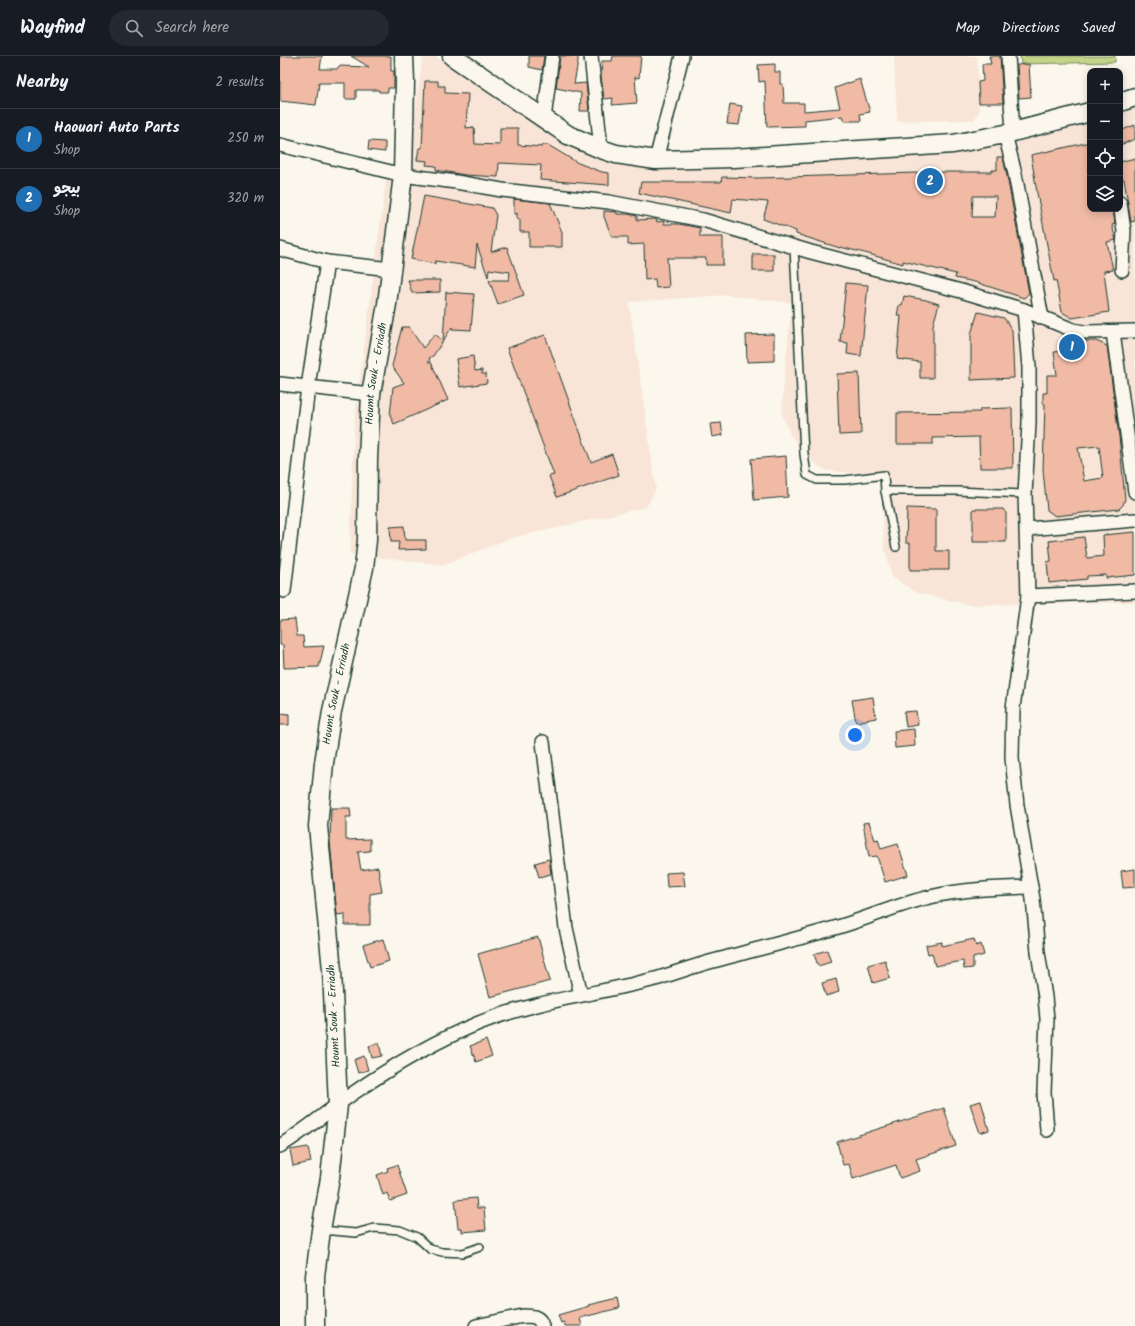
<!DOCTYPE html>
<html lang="en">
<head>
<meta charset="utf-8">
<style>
	body { margin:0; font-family:Kalam,"Playpen Sans Arabic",sans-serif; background:#242831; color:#f1f3f6 }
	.controls { position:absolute; right:12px; top:12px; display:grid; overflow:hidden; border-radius:8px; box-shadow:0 2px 10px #0003 }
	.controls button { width:36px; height:36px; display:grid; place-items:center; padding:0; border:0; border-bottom:1px solid #363941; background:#171b24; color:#f1f3f6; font:20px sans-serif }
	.you { position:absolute; left:575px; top:679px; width:14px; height:14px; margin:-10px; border:3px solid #fff; border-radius:50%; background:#1a73e8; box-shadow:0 0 0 6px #1a73e833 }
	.badge { display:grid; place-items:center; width:26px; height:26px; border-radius:50%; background:#1f6fb2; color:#fff; font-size:13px; font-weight:700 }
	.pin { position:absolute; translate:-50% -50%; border:2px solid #fff; box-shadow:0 1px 4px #0006 }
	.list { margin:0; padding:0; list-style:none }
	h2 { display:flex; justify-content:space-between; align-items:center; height:52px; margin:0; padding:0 16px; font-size:17px }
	h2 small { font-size:13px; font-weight:400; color:#9ea1a6 }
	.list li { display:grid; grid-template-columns:26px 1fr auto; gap:12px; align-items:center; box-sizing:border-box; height:60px; padding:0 16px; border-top:1px solid #363941 }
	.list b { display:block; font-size:15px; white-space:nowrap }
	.list p { margin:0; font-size:13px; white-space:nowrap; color:#9ea1a6 }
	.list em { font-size:13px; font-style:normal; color:#9ea1a6 }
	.icon { flex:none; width:22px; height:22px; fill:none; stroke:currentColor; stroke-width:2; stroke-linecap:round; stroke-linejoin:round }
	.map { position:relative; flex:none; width:855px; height:1270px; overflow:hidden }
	header { display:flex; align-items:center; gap:24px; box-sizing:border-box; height:56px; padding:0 20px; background:#171b24; border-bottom:1px solid #363941 }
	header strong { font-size:19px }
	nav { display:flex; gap:22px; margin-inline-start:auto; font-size:14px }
	.search { width:280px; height:36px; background:#242831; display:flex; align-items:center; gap:10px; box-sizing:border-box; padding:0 14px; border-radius:22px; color:#9ea1a6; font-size:15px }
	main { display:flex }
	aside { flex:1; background:#171b24 }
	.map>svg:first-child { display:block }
	.built { fill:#f8e5d7 }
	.green { fill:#c5d488; stroke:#72885e }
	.building { fill:#f1baa5; stroke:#1f3d34; fill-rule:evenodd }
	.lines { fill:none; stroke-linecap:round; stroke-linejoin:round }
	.lane-casing { stroke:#1f3d34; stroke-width:10 }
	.street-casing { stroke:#1f3d34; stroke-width:16 }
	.secondary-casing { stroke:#1f3d34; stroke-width:21 }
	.lane { stroke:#fbf7ec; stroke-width:7 }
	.street { stroke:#fbf7ec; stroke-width:13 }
	.secondary { stroke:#fbf7ec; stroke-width:18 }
	.labels { text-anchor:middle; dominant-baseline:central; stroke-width:4; stroke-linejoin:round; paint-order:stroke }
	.street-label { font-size:11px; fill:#1f3d34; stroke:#fbf7ec }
</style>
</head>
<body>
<header>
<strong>Wayfind</strong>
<div class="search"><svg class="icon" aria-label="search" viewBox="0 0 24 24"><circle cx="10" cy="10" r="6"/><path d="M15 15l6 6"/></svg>Search here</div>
<nav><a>Map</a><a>Directions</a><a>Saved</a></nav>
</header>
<main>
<aside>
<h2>Nearby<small>2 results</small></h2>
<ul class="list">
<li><span class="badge">1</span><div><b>Haouari Auto Parts</b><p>Shop</p></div><em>250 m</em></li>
<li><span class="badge">2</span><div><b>بيجو</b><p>Shop</p></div><em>320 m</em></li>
</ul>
</aside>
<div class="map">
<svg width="855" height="1270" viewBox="0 0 855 1270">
	<rect width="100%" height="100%" fill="#fbf7ec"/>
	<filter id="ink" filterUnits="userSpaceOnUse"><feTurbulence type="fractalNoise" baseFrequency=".025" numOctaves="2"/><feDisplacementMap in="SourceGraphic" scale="8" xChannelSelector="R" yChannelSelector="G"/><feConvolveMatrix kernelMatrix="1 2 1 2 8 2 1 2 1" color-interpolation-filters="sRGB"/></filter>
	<g filter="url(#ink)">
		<g class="built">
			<path d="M143 0H155L233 53 307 99 333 107 384 112H440L657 98 753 81 810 63V153H840V54L855 49V546L690 549 637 537 612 521 604 490 601 421 545 414 526 401 510 378 502 359 504 322 512 247 448 239 349 246 376 433 366 451 228 483 163 509 70 498 74 368 106 124 127 128 135 55Z"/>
			<path d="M614 0H697L699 55 694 64 617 65Z"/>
		</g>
		<path class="green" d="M740 0H835V6L741 8Z"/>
		<g class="building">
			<path d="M0 0H42L40 13H57L59 10 89 11 71 0H111V15H114V32H108V36H99V34H76V43H65V27H39L36 49 0 45Z"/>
			<path d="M249 0H264L262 14 249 11Z"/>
			<path d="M280 0H298V6L294 28 306 27 309 55H300L301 37 276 32Z"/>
			<path d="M333 0H361L359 22 355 21 357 47 332 49 333 42 324 43 321 20 322 5H332Z"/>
			<path d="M709 0H720L723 47H699L698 26 703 25 702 8H711Z"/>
			<path d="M495 8V16H500V28H503L504 47H524V55L560 52 555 32 580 23 590 56 580 58 581 65H564L562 60 525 64V70L487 71 485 25 479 26 478 9Z"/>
			<path d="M749 8 751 41 739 42 737 9Z"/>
			<path d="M145 25H158V30H165V37L188 38 186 72 194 71 195 88 220 89V72H238V89L262 91 263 89H268L298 107 322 116 329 117V129L260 124 261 109 219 107 218 121 185 119 156 114V110L146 109 147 105 137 104 139 92H142Z"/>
			<path d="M450 48 462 50 459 69 447 68Z"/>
			<path d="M855 69V83L840 89V75Z"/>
			<path d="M89 85 105 86V96L88 94Z"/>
			<path d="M810 86V153H833L835 168 832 169 836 184 827 186 833 214 824 215 829 256 792 262 782 256 776 224 774 225 757 137 751 99Z"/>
			<path d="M717 101H723L727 120 749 237 744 242 695 226 675 222 676 218 623 205V208L585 197 560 191V192L516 178V175L483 163 488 146 453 143 451 157 359 137 361 126H441L442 121 478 122 667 116H712V114H717ZM693 140H716L715 161H692Z"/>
			<path d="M855 102V165L851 166 844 123 842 124 840 113V106Z"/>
			<path d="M144 140 212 152 216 159 211 196 227 191 244 239 218 248 209 224H229L230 216 209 213 208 221 197 189 195 211 155 205V208L131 203Z"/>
			<path d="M234 143 270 147 282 176V191H249V176H240V164L237 163V157L234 158Z"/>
			<path d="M324 155 337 156V158H348L357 160V164L376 163 377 166 384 165V168H399L420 172V181H443V209H426V202H387L389 231 376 232 375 223 365 224 364 188 348 189V181H332L324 161Z"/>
			<rect x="473" y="198" width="21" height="17"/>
			<path d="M128 224H160V236L132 237Z"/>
			<path d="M566 227 588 229 581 300 567 298 568 287 560 286Z"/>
			<path d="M166 236 194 238 191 274 172 273V271L163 285Z"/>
			<path d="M624 240 646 244 659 248 653 269V322H640V306L617 303 621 260H617L619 249H622Z"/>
			<path d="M698 256 724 262 732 274 734 322 691 324V278Z"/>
			<path d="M122 271H129L143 292 155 278 163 285 153 300 149 302 150 304 148 306H151L168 344 114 368 110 359 113 331 124 327 112 310Z"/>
			<path d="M494 278V305L467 306 466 279Z"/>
			<path d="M265 279 311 406 332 398 339 419 277 441 269 420 274 419 227 292Z"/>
			<path d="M801 285H816L827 290 839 380 845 443 843 449 839 453 775 460 767 454 763 414 765 348H763V337H767V319H777L774 296 784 295 783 287ZM819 390 823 422 804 425 798 392Z"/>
			<path d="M193 300 195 315 202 314V318H206L207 327 180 331 176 303Z"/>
			<path d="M579 317 581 378 559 379 557 318Z"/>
			<path d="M732 352 733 412H700L699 381 653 382V388H617V357L700 356V353Z"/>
			<path d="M441 367 443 379 432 381 430 368Z"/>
			<path d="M506 400 508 441 474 444 471 403Z"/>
			<path d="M627 452 656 453V495H669V514H630V487H626Z"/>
			<path d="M693 453H723L726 457V486H693Z"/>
			<path d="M124 470 125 484H146V493L118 494 119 486H111L110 471Z"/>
			<path d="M855 476V519L826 522V519L807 520V523L769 527 767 506 771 505 769 485 804 481 807 502 824 500 823 479Z"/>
			<path d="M15 563 17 580H23L24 591 44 590 39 611 4 612 3 589H0V564Z"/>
			<path d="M593 641 596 662 576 666 572 644Z"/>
			<path d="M636 655 638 669 626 671 624 656Z"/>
			<path d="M0 657 9 658V669H0Z"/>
			<path d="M634 673 635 690 615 692 614 675Z"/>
			<path d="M51 752H70L71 761H66V784L90 783V795L78 796 81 814 98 811 102 836 90 838V869H65V858L57 859 50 786Z"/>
			<path d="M589 766 595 784 598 783 601 793 618 788 628 819 605 826 597 800 589 801 583 767Z"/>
			<path d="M269 803 271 818 259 821 255 807Z"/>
			<path d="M855 813V831L843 832 841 815Z"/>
			<path d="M403 816 405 830 387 831 386 817Z"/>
			<path d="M258 881 270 925 210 941 198 898Z"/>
			<path d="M103 883 109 905 90 911 83 889Z"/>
			<path d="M694 883 696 890 701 888 704 899 693 902V912L684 913 683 905 655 910 652 897 648 898 646 889 662 886V890Z"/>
			<path d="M547 894 551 906 538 910 534 898Z"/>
			<path d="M605 904 610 922 593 927 588 909Z"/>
			<path d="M556 923 559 936 546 940 542 927Z"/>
			<path d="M206 984 212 1000 196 1006 190 990Z"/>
			<path d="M99 987 102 1000 92 1002 89 990Z"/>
			<path d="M84 1000 88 1014 78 1017 74 1004Z"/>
			<path d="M701 1045 709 1074 700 1077 690 1048Z"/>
			<path d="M664 1052 676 1090 636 1103 640 1115 620 1122 616 1109 573 1123 569 1108 563 1109 557 1086Z"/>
			<path d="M28 1091 31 1106 13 1110 10 1094Z"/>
			<path d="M117 1109 127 1139 110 1145 107 1137 103 1139 97 1119 108 1115 107 1112Z"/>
			<path d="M196 1142 197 1152H204L206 1174 182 1176V1172H178L175 1144Z"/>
			<path d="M337 1242 339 1252 300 1262 302 1270H285L284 1266 281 1267 278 1259 309 1250 308 1249Z"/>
		</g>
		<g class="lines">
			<defs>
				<g id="lane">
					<path d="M514 191 524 398 527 419 537 424H565L604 419 605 435H677L745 438"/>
					<path d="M605 435 616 491"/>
					<path d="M41 1174 76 1177 94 1172 120 1174 137 1181 150 1193 162 1196 183 1197 200 1191"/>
				</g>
				<g id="street">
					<path d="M311 0 321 93"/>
					<path d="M728 0 733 76"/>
					<path d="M264 63 272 0"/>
					<path d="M725 78 735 118 762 262"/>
					<path d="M0 89 123 119 176 126 222 134 329 146 423 164 531 196 681 235 744 254 793 274 804 276 855 275"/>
					<path d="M376 104 402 0"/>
					<path d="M840 147 844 175 842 214"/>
					<path d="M0 193 47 206"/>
					<path d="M744 254 749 311V367L745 438 748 540 855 535"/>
					<path d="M833 276 855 436"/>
					<path d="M0 328 91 338"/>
					<path d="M747 473 855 464"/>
					<path d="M4 535 28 331 47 206 111 213"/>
					<path d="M748 540 733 652 732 702 737 749 753 843 758 896 765 941 767 963 764 1036 767 1074"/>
					<path d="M263 686 286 872 301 939"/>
					<path d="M0 1090C25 1075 48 1055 72 1038 111 1011 155 985 199 967 257 944 319 938 379 922 398 916 417 909 437 904 477 893 518 883 558 871 589 862 619 848 650 841 683 833 717 832 751 831"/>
					<path d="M196 1270 243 1260C252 1260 260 1260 262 1270"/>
				</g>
				<g id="secondary">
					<path d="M172 0 288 79 321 93 336 98 376 104 454 102 673 88 725 78 810 56"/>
					<path d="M840 46 855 41"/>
					<path id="s1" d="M35 1270V1220L41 1174 50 1122 58 1049 52 914 38 770 44 707 52 655 84 512 87 484 88 403 91 338 107 248 123 119 125 26 124 0"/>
				</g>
			</defs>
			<use href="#lane" class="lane-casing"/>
			<use href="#street" class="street-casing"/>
			<use href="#secondary" class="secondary-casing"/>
			<use href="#lane" class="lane"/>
			<use href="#street" class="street"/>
			<use href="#secondary" class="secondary"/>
		</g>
	</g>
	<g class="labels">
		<g class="street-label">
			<text stroke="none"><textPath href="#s1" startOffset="960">Houmt Souk - Erriadh</textPath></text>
			<text stroke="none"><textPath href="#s1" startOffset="636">Houmt Souk - Erriadh</textPath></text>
			<text transform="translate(54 960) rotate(-93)">Houmt Souk - Erriadh</text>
		</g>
	</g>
</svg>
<div class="controls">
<button>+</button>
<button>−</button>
<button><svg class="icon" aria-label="locate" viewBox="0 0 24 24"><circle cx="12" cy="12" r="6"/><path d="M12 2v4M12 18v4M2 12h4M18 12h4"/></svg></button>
<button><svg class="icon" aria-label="layers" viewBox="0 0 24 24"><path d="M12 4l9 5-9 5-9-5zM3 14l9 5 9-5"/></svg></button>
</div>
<div class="you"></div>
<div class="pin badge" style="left:792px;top:291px">1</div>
<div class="pin badge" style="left:650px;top:125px">2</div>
</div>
</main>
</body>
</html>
